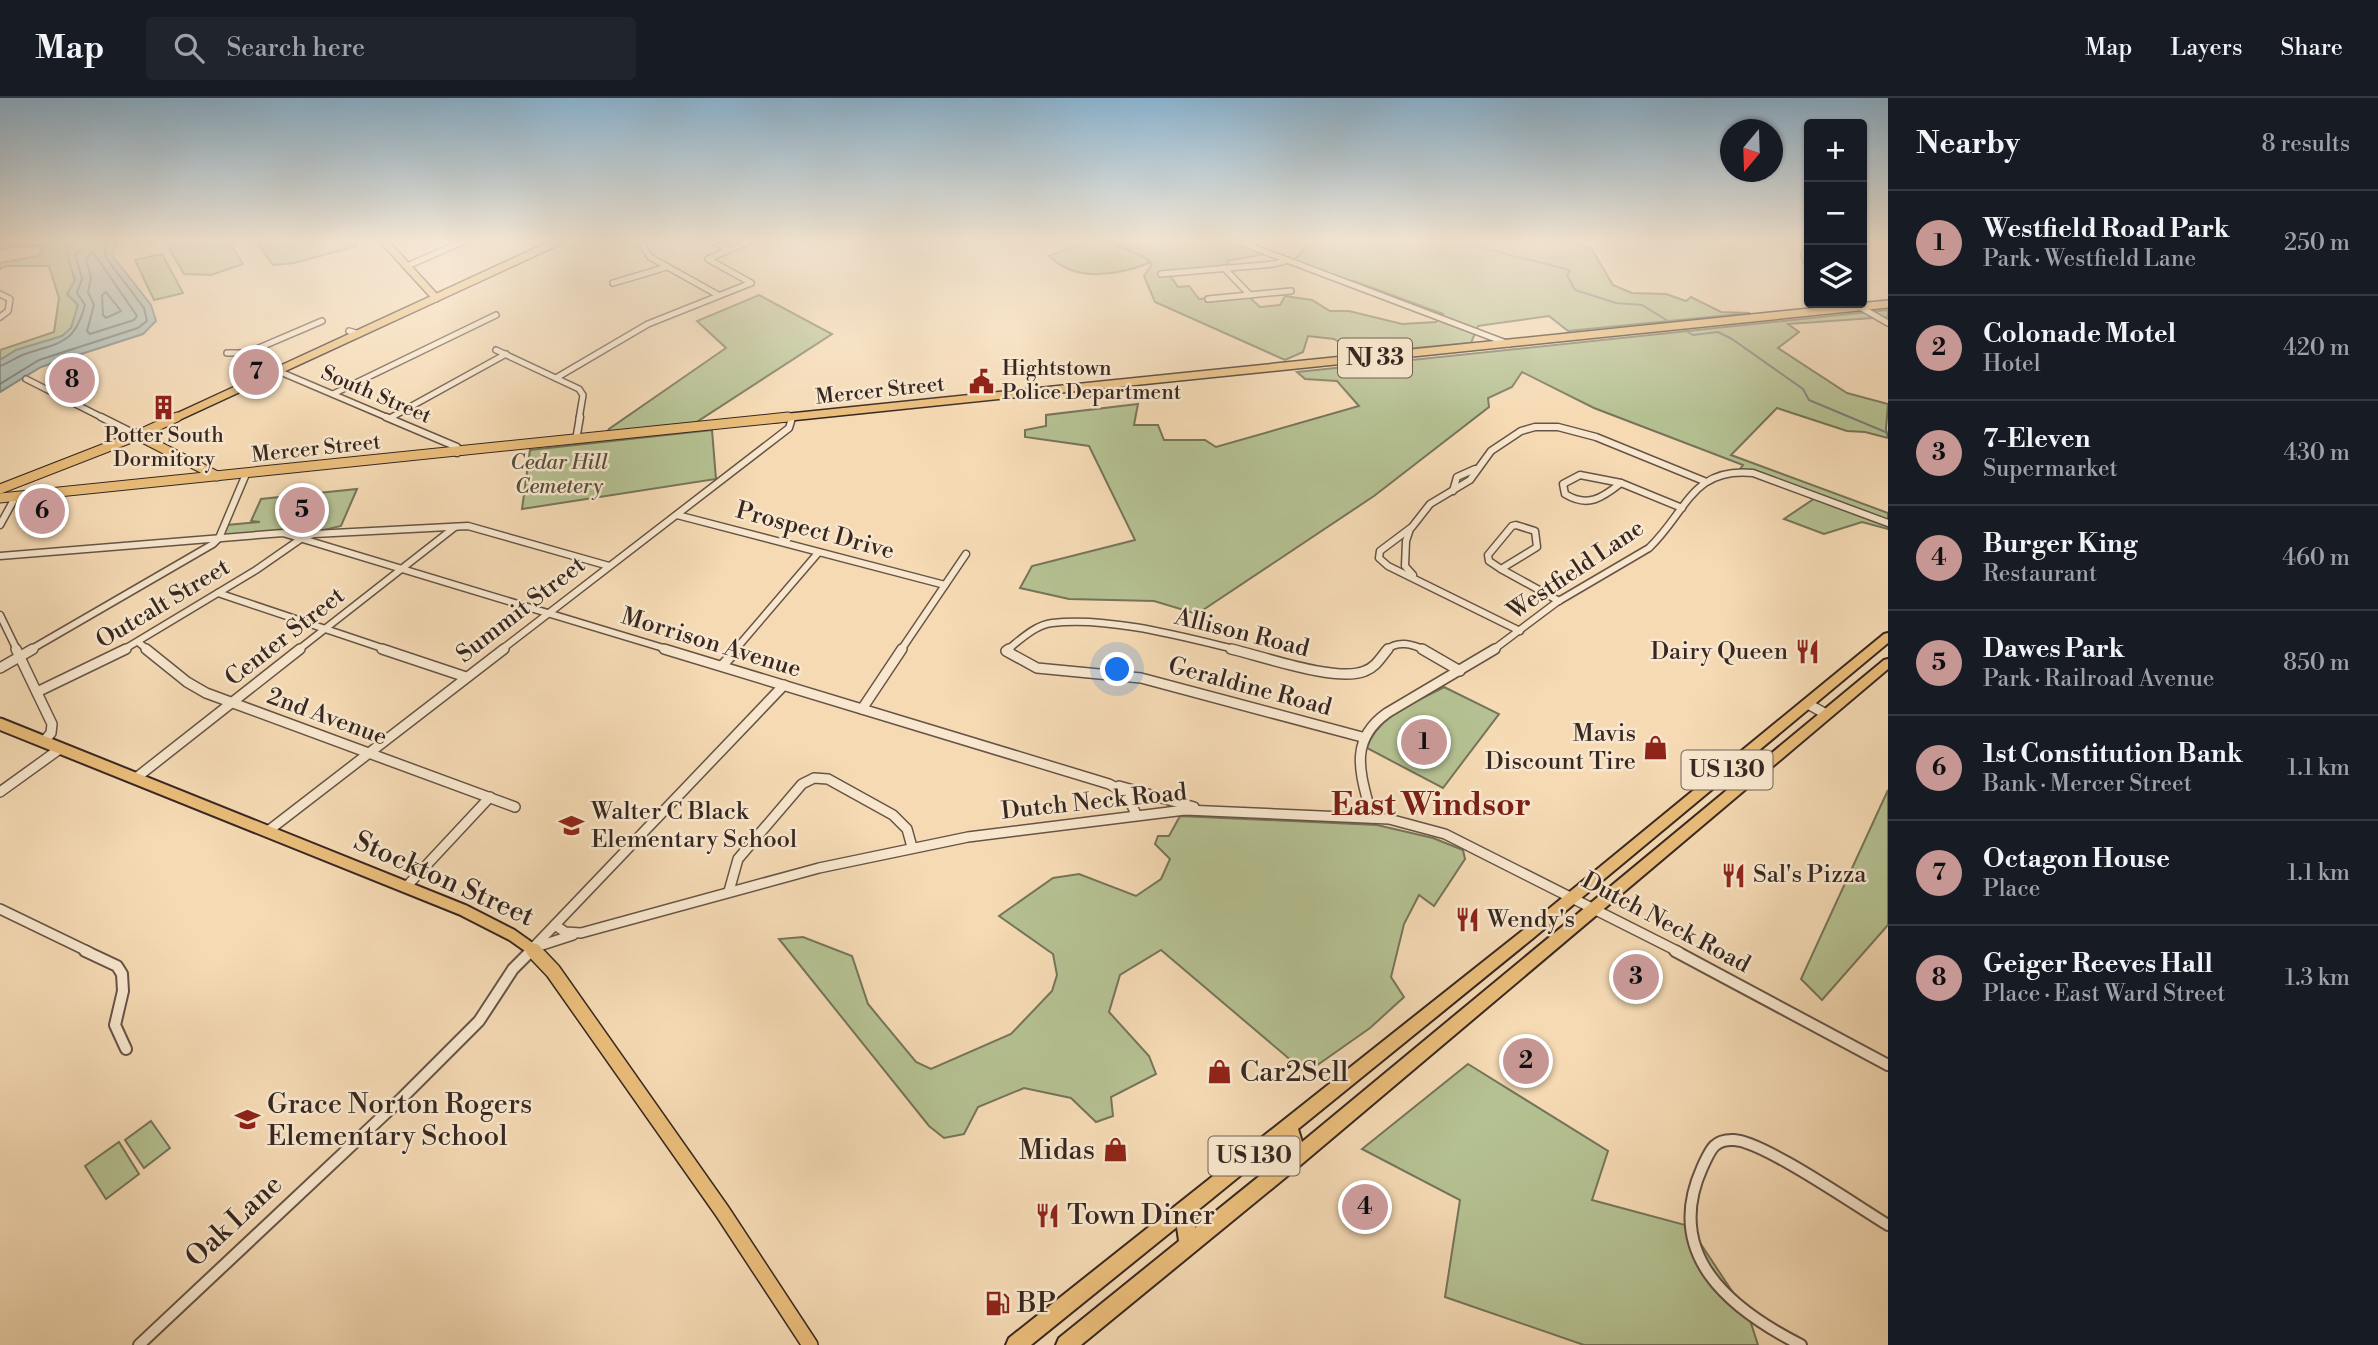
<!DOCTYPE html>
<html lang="en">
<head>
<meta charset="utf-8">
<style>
	body { margin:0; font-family:"Libre Bodoni",serif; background:#20242c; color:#f1f3f6 }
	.controls { position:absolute; right:21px; top:21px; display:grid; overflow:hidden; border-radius:7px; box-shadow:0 2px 5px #0004 }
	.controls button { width:63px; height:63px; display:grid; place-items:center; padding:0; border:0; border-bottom:2px solid #363941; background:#171b24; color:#f1f3f6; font:35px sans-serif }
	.compass { position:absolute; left:1720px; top:21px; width:63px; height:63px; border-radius:50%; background:#171b24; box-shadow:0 2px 5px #0004; rotate:199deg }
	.you { position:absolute; left:1118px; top:572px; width:24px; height:24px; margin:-18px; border:5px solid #fff; border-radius:50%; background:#1a73e8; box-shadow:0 0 0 10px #1a73e833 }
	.badge { display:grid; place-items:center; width:46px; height:46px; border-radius:50%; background:#c59692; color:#111; font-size:23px; font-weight:700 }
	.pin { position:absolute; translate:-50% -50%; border:4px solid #fff; box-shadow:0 2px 7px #0006 }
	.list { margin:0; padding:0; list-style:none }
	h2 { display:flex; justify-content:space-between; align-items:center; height:91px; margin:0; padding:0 28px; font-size:30px }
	h2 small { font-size:23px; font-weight:400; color:#9ea1a6 }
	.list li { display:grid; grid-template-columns:46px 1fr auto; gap:21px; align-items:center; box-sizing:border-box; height:105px; padding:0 28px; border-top:2px solid #363941 }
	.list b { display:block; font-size:26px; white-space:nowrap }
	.list p { margin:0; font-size:23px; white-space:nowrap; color:#9ea1a6 }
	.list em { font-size:23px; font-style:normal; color:#9ea1a6 }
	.icon { flex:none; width:38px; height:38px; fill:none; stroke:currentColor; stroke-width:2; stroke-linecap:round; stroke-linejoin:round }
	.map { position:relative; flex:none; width:1888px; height:1247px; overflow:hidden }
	header { display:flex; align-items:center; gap:42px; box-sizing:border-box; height:98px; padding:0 35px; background:#171b24; border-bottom:2px solid #363941 }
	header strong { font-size:33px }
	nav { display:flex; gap:38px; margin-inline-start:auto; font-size:24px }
	.search { width:490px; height:63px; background:#20242c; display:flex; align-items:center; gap:18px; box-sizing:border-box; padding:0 24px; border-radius:7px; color:#9ea1a6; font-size:26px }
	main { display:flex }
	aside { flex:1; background:#171b24 }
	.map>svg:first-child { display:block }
	.green { fill:#b5c192; stroke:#76745a; stroke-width:2 }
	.water { fill:#9fb9b6; stroke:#757f7a; stroke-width:2 }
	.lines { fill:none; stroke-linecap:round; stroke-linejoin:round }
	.shore { stroke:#6b706c; stroke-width:2 }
	.stream { stroke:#757f7a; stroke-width:2 }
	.minor-far3-casing { stroke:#665446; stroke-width:8 }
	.minor-far2-casing { stroke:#665446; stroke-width:9 }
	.minor-far1-casing { stroke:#665446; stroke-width:12 }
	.minor-casing { stroke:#665446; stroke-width:14 }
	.major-far3-casing { stroke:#372721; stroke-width:10 }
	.major-far2-casing { stroke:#372721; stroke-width:11 }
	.major-far1-casing { stroke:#372721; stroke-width:15 }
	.major-casing { stroke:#372721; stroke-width:18 }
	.highway-casing { stroke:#372721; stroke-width:4 }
	.minor-far3 { stroke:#f8e7ce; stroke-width:5 }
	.minor-far2 { stroke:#f8e7ce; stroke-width:6 }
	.minor-far1 { stroke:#f8e7ce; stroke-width:9 }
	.minor { stroke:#f8e7ce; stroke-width:10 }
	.major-far3 { stroke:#eabd7a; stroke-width:7 }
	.major-far2 { stroke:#eabd7a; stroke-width:9 }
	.major-far1 { stroke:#eabd7a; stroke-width:11 }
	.major { stroke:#eabd7a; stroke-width:15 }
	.highway { fill:#eabd7a; fill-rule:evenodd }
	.labels { text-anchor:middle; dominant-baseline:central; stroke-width:5; stroke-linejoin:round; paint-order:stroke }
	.far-poi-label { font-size:21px; fill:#372721; stroke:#f8e7ce; text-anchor:start }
	.far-street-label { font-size:21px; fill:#372721; stroke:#f8e7ce }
	.far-park-label { font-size:21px; font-style:italic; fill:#564e3d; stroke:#f8e7ce }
	.shield { fill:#f8e7ce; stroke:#716155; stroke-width:2 }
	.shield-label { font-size:23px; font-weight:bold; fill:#372721 }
	.street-label { font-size:24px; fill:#372721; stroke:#f8e7ce }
	.poi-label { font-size:24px; fill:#372721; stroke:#f8e7ce; text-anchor:start }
	.near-street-label { font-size:28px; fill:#372721; stroke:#f8e7ce }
	.near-poi-label { font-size:28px; fill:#372721; stroke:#f8e7ce; text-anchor:start }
	.district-label { font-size:32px; font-weight:bold; fill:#7a1f14; stroke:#f8e7ce }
</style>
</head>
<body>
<header>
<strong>Map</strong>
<div class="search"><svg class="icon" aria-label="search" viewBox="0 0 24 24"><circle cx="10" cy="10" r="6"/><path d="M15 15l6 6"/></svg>Search here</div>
<nav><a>Map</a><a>Layers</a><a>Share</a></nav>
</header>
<main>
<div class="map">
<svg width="1888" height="1247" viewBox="0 0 1888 1247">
	<rect width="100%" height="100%" fill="#f5dab4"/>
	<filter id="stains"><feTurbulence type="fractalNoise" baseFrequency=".00286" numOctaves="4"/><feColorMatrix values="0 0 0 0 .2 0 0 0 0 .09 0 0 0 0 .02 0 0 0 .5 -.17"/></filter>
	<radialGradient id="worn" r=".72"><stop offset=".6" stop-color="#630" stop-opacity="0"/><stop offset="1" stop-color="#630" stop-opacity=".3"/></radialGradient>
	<g class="green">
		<path d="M0 142H88L65 150C73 173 90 222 62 238 42 248 20 250 0 262V252L54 234 59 200 49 168H6L0 171V165L38 158 45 147 22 149 23 146 0 152Z"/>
		<path d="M177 142H228L243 166 211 177 184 176 169 150Z"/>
		<path d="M260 142H352L357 148 294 165 273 167 256 143Z"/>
		<path d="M1094 142H1102L1144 159 1109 142H1226L1265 156 1227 163 1232 170 1169 176 1178 189 1189 188 1199 201 1247 197 1260 209 1280 207 1285 198 1312 202 1330 213H1349L1402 226 1436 224 1443 216 1354 183 1350 184 1292 164 1313 142H1562L1591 150 1613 187 1632 195 1666 196 1686 203 1691 199 1721 214 1750 215 1568 233 1549 218 1478 228 1471 245 1358 255 1334 241 1308 238 1303 254 1285 262 1155 204 1144 178 1152 166 1145 159 1149 165C1118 177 1076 185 1049 158Z"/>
		<path d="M162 156 183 195 154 202 135 162Z"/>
		<path d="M759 197 832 236 692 327 606 336 609 331 726 250 697 223Z"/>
		<path d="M1888 212V219L1788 226 1799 234 1778 250 1847 295 1888 306 1886 331 1888 340 1865 334 1847 333 1777 310 1731 357 1888 415V431L1862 424 1824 436 1784 421 1818 398 1740 371 1743 367 1594 310 1522 274 1512 289 1488 300 1489 309 1374 398 1197 516 1154 503 1069 501 1020 490 1032 468 1135 442 1089 348 1025 339V332L1046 328V317L1138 306 1134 327H1158L1164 342H1205L1216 349 1359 308 1337 283 1305 281 1297 274Z"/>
		<path d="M712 332 716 381 522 411 530 352Z"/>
		<path d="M357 391 341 428 302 437 284 433 223 437 227 427 260 424 251 423 261 401Z"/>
		<path d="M1444 589 1499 616 1443 690 1367 650C1377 618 1416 604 1444 589Z"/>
		<path d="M1888 692V827L1822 902 1801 881Z"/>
		<path d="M1180 718 1377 727 1433 740 1463 752 1465 761 1434 808 1419 797 1404 826 1391 879 1404 899 1370 930 1306 975 1161 852 1120 877 1109 914 1149 958 1156 976 1111 999 1113 1018 1096 1024 1071 1000 1024 990 978 1009 964 1036 944 1040 929 1028 779 841 803 839 852 858 868 906 916 964 931 971 1011 936 1052 893 1057 877 1053 856 999 818 1053 780 1079 776 1136 798 1161 781 1170 761 1155 746 1158 738H1169Z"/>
		<path d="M1468 966 1608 1053 1592 1102 1689 1128 1749 1219 1758 1247H1584L1445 1199 1460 1102 1362 1051Z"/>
		<path d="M151 1023 170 1050 144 1070 125 1042Z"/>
		<path d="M119 1044 139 1076 106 1101 85 1068Z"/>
	</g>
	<path class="water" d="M88 142H118L112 157 151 207 156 223 143 236 41 269 0 294V262L16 252 62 238 71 230 78 207 67 196 75 182 65 150Z"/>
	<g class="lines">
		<g class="shore">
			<path d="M93 154 137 218 134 222 90 236 87 233 94 207 88 194 91 180 86 161Z"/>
			<path d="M106 194 121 213 106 220 103 217 102 197Z"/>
			<path d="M0 268C9 265 16 259 25 256 60 244 74 247 85 207L77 195 82 181 75 156 84 149 86 142"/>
			<path d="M0 286 39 262 138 230 147 223 144 210 106 160 105 151 110 142"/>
		</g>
		<g class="stream">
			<path d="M1450 142 1566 171 1570 173 1567 177 1575 192 1616 205 1642 207 1673 226"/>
			<path d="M1679 229 1693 237 1718 234 1732 241 1803 291 1809 302 1888 335"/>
		</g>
		<defs>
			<g id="minor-far3">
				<path d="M639 142 650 159 718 197"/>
				<path d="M710 142 728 151"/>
				<path d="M1234 142 1509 246"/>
				<path d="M1809 146 1804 157 1809 170"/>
				<path d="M407 168 467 142"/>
				<path d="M1224 170 1250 197"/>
				<path d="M1161 176 1274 166 1288 162"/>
				<path d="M613 185 667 169"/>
				<path d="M751 185 708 161 752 142"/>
				<path d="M0 196 10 201 8 213 0 219"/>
				<path d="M1208 201 1291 193"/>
				<path d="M1853 205 1888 225"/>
				<path d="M349 233 359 236"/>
				<path d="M496 252 579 291 583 297 579 321"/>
				<path d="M227 255H247L322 223"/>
				<path d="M278 273 391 321"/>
				<path d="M556 280 648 226 751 185"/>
				<path d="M26 281 105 321"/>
				<path d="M333 296 496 217"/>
				<path d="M390 320 506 256"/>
			</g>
			<g id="minor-far2">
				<path d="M101 319 133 335"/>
				<path d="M386 319 457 349V355"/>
				<path d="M576 342 580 319"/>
				<path d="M1580 377 1621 385C1602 400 1588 410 1565 396L1563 386Z"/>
				<path d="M1621 385 1682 410"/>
				<path d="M1453 393 1457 379 1475 371"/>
				<path d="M677 417 945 487"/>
				<path d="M0 427 16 398"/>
				<path d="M1516 427 1535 433 1537 449 1501 471 1489 463 1488 457 1512 428Z"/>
				<path d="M1410 431 1406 443 1405 468 1413 477"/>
				<path d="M0 458 283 435 670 552"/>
				<path d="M1501 471 1559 503"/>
				<path d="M218 495 388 552"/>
				<path d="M0 517 17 552"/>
				<path d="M1520 533 1388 468 1379 460 1380 453 1412 429 1430 406 1470 382 1491 353 1521 333 1535 329H1558L1596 339 1704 383"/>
				<path d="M138 544 148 552"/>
				<path d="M30 552 213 446 219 440 246 376"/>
				<path d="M123 552 256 472 302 440 314 436 468 428 609 468"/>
				<path d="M298 552 455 429"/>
				<path d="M501 552 789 330 792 320"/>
				<path d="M735 552 818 455"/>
				<path d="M901 552 966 456"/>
				<path d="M1007 552C1020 542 1035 527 1052 525 1108 518 1184 539 1238 552"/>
				<path d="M1386 552C1398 542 1412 546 1425 552"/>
				<path d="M1493 552 1557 504 1649 450C1687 414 1691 369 1753 375L1888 425"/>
			</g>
			<g id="minor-far1">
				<path d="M16 551 52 626 51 635 44 643"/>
				<path d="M146 551 187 584 206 595 515 709"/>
				<path d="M382 551 466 579"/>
				<path d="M664 551 1109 686 1126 695 1136 716"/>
				<path d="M1009 551 1006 553 1037 570 1141 580 1362 639"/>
				<path d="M1231 551C1262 558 1337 585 1365 573 1376 569 1381 559 1388 551"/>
				<path d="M1422 551 1460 573"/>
				<path d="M722 568 737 551"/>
				<path d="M0 570 33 551"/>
				<path d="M37 594 126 551"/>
				<path d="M1808 606 1826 616"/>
				<path d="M862 611 902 551"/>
				<path d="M136 680 300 551"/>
				<path d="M1119 688 1194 709"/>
				<path d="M0 694 61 650"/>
				<path d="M1372 720C1362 679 1346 644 1387 615L1495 551"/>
				<path d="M268 733 504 551"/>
				<path d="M406 789 490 699"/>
				<path d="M729 793 738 761 802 686 814 680 828 681 893 717 907 731 912 749"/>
				<path d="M0 811 89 854"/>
				<path d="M555 827 565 834 581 835 819 770 968 739 1185 712 1389 721 1445 736 1679 854"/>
				<path d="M536 849 573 837"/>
				<path d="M529 854 784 587"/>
			</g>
			<g id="minor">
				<path d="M85 853 117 868 122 876 123 893 115 927 126 951"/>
				<path d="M1675 853 1888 967"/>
				<path d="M139 1247 402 1000 479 923 513 871 531 853"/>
				<path d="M1801 1247C1730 1211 1663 1157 1702 1070 1710 1053 1713 1041 1734 1042 1763 1043 1858 1109 1888 1127"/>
			</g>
			<g id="major-far3">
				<path d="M383 142 436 200"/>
				<path d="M173 321 561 142"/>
				<path d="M771 321 1888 206"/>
			</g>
			<g id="major-far2">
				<path d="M133 335 217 378"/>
				<path d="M0 391 131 340 177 319"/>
				<path d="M0 400 788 319"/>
			</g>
			<path id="major-far1" d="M0 626 463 812 512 837 536 854"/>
			<path id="major" d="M534 853 553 873 722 1113 810 1247"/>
			<path id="highway" d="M1888 535V545L1532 841 1298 1031 1302 1044 1884 562 1888 561V571L1297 1070 1081 1247H1056L1059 1240 1179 1143 1177 1129 1031 1247H1006L1009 1240 1522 833 1884 536ZM1284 1042 1285 1047 1283 1059 1195 1130 1198 1112Z"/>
		</defs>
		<use href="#minor-far3" class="minor-far3-casing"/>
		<use href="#minor-far2" class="minor-far2-casing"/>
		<use href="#minor-far1" class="minor-far1-casing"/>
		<use href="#minor" class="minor-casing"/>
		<use href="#major-far3" class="major-far3-casing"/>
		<use href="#major-far2" class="major-far2-casing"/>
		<use href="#major-far1" class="major-far1-casing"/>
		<use href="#major" class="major-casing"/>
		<use href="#highway" class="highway-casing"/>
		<use href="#minor-far3" class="minor-far3"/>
		<use href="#minor-far2" class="minor-far2"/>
		<use href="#minor-far1" class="minor-far1"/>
		<use href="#minor" class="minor"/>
		<use href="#major-far3" class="major-far3"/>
		<use href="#major-far2" class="major-far2"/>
		<use href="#major-far1" class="major-far1"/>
		<use href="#major" class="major"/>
		<use href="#highway" class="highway"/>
	</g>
	<linearGradient id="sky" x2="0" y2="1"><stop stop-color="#8bb6d4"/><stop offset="0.45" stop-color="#faeedd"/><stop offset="1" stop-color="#faeedd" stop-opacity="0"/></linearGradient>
	<rect width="1888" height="317" fill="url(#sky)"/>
	<defs>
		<symbol id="civic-bare" viewBox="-9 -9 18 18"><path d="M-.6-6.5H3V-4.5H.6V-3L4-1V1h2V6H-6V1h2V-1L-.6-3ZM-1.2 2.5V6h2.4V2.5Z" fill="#8f2418" stroke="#f8e7ce" stroke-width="2.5" paint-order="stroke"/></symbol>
		<symbol id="building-bare" viewBox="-9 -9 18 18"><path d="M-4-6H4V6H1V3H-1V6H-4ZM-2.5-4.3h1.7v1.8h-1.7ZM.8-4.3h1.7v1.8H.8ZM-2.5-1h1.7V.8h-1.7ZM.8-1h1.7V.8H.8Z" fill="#8f2418" stroke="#f8e7ce" stroke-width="2.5" paint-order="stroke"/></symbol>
		<symbol id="restaurant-bare" viewBox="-9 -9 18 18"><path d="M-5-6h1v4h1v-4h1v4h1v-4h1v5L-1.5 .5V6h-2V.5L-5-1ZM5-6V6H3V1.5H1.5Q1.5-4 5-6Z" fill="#8f2418" stroke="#f8e7ce" stroke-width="2.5" paint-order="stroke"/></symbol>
		<symbol id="shop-bare" viewBox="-9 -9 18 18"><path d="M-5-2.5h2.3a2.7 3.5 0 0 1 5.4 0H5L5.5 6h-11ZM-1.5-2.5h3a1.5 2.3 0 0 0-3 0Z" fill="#8f2418" stroke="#f8e7ce" stroke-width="2.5" paint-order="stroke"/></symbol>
		<symbol id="school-bare" viewBox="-9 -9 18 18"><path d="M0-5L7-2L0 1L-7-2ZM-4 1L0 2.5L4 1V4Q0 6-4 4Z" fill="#8f2418" stroke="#f8e7ce" stroke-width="2.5" paint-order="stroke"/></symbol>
		<symbol id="fuel-bare" viewBox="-9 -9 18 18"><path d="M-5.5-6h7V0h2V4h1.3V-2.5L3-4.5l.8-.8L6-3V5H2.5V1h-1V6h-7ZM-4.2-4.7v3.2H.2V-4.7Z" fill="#8f2418" stroke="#f8e7ce" stroke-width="2.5" paint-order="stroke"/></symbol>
	</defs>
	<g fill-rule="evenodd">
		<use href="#civic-bare" x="964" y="266" width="35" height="35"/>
		<use href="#building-bare" x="146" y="292" width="35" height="35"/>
		<use href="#restaurant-bare" x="1790" y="536" width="35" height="35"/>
		<use href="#shop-bare" x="1638" y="632" width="35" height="35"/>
		<use href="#school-bare" x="554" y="710" width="35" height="35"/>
		<use href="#restaurant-bare" x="1716" y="760" width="35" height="35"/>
		<use href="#restaurant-bare" x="1450" y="804" width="35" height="35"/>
		<use href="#shop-bare" x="1202" y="956" width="35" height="35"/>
		<use href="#school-bare" x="230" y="1004" width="35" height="35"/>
		<use href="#shop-bare" x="1098" y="1034" width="35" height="35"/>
		<use href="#restaurant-bare" x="1030" y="1100" width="35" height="35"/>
		<use href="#fuel-bare" x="980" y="1188" width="35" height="35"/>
	</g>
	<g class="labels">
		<g class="far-poi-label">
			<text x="1002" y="271">Hightstown<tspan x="1002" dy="24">Police Department</tspan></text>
			<text x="164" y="338" text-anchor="middle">Potter South<tspan x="164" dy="24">Dormitory</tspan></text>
		</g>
		<g class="far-street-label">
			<text transform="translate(880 293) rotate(-6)">Mercer Street</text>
			<text transform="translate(376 297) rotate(23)">South Street</text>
			<text transform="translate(316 351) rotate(-6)">Mercer Street</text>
		</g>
		<g class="far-park-label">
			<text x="559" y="365">Cedar Hill<tspan x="559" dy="24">Cemetery</tspan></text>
		</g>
		<g class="shield">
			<rect x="1338" y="240.5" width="74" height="39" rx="5"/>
			<rect x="1681.5" y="652.5" width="91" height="39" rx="5"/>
			<rect x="1208.5" y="1038.5" width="91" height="39" rx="5"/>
		</g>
		<g class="shield-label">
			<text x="1375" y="260">NJ 33</text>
			<text x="1727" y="672">US 130</text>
			<text x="1254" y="1058">US 130</text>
		</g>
		<g class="street-label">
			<text transform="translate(815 433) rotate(15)">Prospect Drive</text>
			<text transform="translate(1576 472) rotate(-34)">Westfield Lane</text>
			<text transform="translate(163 506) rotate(-31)">Outcalt Street</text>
			<text transform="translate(521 512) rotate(-38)">Summit Street</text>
			<text transform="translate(1242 535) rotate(14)">Allison Road</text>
			<text transform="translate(285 539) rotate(-38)">Center Street</text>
			<text transform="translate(711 545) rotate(17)">Morrison Avenue</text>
			<text transform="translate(1250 589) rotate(15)">Geraldine Road</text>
			<text transform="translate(327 619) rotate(20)">2nd Avenue</text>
			<text transform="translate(1094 704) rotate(-6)">Dutch Neck Road</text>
			<text transform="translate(1666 825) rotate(28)">Dutch Neck Road</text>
		</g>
		<g class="poi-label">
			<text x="1788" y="554" text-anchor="end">Dairy Queen</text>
			<text x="1636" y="636" text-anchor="end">Mavis<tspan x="1636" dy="28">Discount Tire</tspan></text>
			<text x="591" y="714">Walter C Black<tspan x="591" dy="28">Elementary School</tspan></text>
			<text x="1753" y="777">Sal's Pizza</text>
			<text x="1487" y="822">Wendy's</text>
		</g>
		<g class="near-street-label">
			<text transform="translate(444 781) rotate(24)">Stockton Street</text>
			<text transform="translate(234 1123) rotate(-43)">Oak Lane</text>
		</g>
		<g class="near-poi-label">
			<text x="1240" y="974">Car2Sell</text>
			<text x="267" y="1006">Grace Norton Rogers<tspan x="267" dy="32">Elementary School</tspan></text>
			<text x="1095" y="1052" text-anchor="end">Midas</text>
			<text x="1067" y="1117">Town Diner</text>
			<text x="1017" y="1205">BP</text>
		</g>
		<g class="district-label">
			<text x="1431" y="707">East Windsor</text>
		</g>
	</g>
	<rect width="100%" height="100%" filter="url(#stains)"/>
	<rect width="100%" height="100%" fill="url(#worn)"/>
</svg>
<div class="controls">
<button>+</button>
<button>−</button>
<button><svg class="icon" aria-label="layers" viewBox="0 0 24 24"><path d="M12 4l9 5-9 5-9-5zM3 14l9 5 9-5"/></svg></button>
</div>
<svg class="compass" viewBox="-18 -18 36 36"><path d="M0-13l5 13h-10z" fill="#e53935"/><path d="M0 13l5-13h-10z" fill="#9ea1a6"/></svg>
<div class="you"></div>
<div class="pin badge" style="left:1424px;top:644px">1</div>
<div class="pin badge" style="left:1526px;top:963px">2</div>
<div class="pin badge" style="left:1636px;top:879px">3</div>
<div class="pin badge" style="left:1365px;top:1109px">4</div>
<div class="pin badge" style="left:302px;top:412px">5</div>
<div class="pin badge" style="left:42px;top:413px">6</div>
<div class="pin badge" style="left:256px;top:274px">7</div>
<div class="pin badge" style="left:72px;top:282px">8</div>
</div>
<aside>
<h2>Nearby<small>8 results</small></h2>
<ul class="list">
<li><span class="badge">1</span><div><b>Westfield Road Park</b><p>Park · Westfield Lane</p></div><em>250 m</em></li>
<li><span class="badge">2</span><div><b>Colonade Motel</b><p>Hotel</p></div><em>420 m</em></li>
<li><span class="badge">3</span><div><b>7-Eleven</b><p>Supermarket</p></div><em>430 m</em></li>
<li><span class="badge">4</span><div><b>Burger King</b><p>Restaurant</p></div><em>460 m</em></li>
<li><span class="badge">5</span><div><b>Dawes Park</b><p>Park · Railroad Avenue</p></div><em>850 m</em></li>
<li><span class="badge">6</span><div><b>1st Constitution Bank</b><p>Bank · Mercer Street</p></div><em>1.1 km</em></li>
<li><span class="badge">7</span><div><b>Octagon House</b><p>Place</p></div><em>1.1 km</em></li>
<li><span class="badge">8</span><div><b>Geiger Reeves Hall</b><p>Place · East Ward Street</p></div><em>1.3 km</em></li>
</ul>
</aside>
</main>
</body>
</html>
